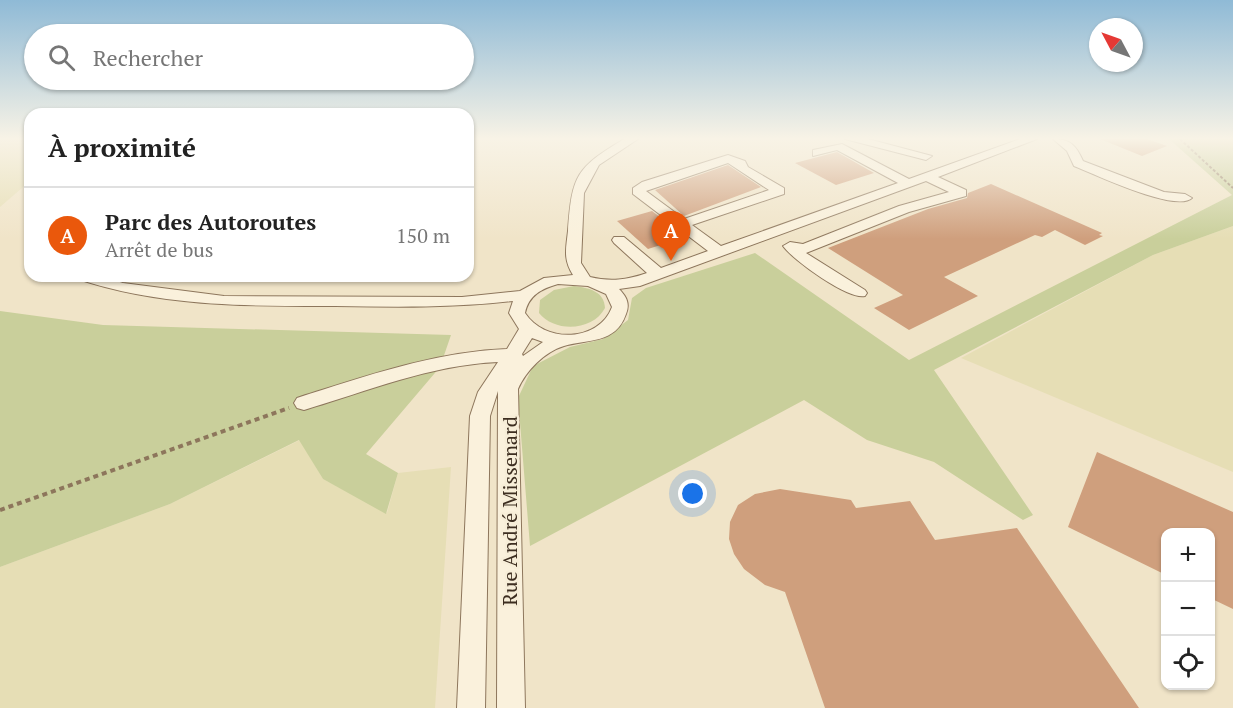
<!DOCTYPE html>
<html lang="fr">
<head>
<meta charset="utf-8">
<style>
	body { margin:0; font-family:"PT Serif",serif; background:#f2f2f2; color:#222 }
	.controls { position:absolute; right:18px; bottom:18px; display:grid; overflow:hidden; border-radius:12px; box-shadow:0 2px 4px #0004 }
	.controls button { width:54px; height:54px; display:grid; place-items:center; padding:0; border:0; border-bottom:2px solid #e0e0e0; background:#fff; color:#222; font:30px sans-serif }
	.compass { position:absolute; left:1089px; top:18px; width:54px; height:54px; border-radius:50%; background:#fff; box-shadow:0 2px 4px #0004; rotate:311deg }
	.you { position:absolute; left:693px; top:494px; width:21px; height:21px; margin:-15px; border:4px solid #fff; border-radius:50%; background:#1a73e8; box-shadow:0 0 0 9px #1a73e833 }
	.badge { display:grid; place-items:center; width:39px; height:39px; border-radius:50%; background:#ea580c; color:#fff; font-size:20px; font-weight:700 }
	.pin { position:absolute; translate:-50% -50px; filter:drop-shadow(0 2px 3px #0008) }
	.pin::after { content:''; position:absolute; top:32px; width:21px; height:18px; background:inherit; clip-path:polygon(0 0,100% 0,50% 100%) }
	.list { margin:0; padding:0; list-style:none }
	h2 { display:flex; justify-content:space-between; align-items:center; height:78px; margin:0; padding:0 24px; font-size:26px }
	h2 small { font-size:20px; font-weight:400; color:#767676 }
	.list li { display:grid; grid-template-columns:39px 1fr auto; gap:18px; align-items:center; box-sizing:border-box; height:96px; padding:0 24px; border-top:2px solid #e0e0e0 }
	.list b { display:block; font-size:22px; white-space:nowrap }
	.list p { margin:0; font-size:20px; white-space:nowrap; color:#767676 }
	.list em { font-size:20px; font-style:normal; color:#767676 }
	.icon { flex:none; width:33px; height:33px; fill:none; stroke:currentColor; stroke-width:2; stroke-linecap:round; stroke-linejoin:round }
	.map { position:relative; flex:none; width:1233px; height:708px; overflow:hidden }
	.search { position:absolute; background:#fff; box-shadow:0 2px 4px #0004; left:24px; top:24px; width:450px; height:66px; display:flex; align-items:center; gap:15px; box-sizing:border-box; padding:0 21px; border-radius:33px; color:#767676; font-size:22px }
	.panel { position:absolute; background:#fff; box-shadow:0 2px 4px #0004; left:24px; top:108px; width:450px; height:174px; border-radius:18px }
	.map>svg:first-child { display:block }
	.farmland { fill:#e6deb5 }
	.green { fill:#c9cf9b }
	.building { fill:#cf9f7d }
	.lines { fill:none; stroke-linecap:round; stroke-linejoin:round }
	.minor-casing { stroke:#8d765c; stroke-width:2 }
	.path-far1 { stroke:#8d765c; stroke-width:2; stroke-dasharray:3 2; stroke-linecap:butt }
	.path { stroke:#8d765c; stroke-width:4; stroke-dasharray:5 4; stroke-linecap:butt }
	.minor { fill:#faf1dc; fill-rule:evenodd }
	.labels { text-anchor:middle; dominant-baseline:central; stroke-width:5; stroke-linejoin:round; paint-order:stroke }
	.near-street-label { font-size:20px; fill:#3d2e20; stroke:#f7eed8 }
</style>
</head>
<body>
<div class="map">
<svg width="1233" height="708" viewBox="0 0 1233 708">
	<rect width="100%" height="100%" fill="#f0e4c8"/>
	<g class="farmland">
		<path d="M0 139H30V181L0 207Z"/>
		<path d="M1233 226V472L961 358 1153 255Z"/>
		<path d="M300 440 323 479 387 513 398 473 451 467 435 708H0V567L170 504Z"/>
	</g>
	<g class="green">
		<path d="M1169 139H1233V226L1153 255 934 370 1033 515 1023 520 934 462 867 440 804 400 530 546 518 398 533 366 570 347 603 339 628 320 632 298 646 288 755 253 909 360 1232 195Z"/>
		<path d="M574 286C589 288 604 291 605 308 593 331 555 333 539 313L540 300 554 290Z"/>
		<path d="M0 311 103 325 451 335 440 367 366 454 398 473 386 514 323 479 299 440 170 504 0 567Z"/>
	</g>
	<g class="building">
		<path d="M1100 139H1147L1167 146 1142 156Z"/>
		<path d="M837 152 874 173 836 185 795 163Z"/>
		<path d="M728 165 761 187 684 216 655 190Z"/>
		<path d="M991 184 1102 233 1099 235 1103 236 1085 245 1055 230 1042 237 1035 235 944 277 978 296 909 330 874 308 903 295 828 248 928 209 967 198 968 193Z"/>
		<path d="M652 211 686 237 648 249 617 221Z"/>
		<path d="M1097 452 1233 512V609L1210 598V532H1166V575L1068 527Z"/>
		<path d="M780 489 851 500 856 508 910 501 935 540 1017 528 1139 708H825L785 592 765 585 744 569 734 554 729 539 730 522 738 505 755 494Z"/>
	</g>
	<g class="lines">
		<defs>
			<g id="minor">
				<path d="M624 139H638L599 165 584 193 581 263 590 277C610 282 627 280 647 273L614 243 612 240 614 237H624L661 268 708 251 633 194V188L642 182 728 155 745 161 748 167 784 188V194L692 225 721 246 898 183 837 150 813 156V150L842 144 909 179 1020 139H1037L938 177 966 190V196L909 212 806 253 865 290 867 293 865 296C848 300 793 260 783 246L790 242 803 244 899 206 949 192 926 181 640 286 619 289C627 297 630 304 626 314 616 344 588 339 564 346 544 352 526 371 518 389L525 708H497L498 391 490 416 485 708H457L470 416 478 392 498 362C430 365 368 391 304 410L297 408 294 403 297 398C366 376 434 352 507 349L519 329 509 313 513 301C453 308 395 307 335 306 248 306 162 307 78 279L76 276H100L123 283 224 296 462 297 520 291 544 278 573 275C563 259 566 249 568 231 572 175 576 168 624 139ZM728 163 769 190 684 219 646 191ZM558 284 588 286 606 294 612 307C599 342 545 344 525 313 529 295 541 289 558 284ZM532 338 543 342 523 356 522 354Z"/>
				<path d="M845 139H868L932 156 926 160Z"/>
				<path d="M1053 139C1070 139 1076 145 1083 161L1164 192 1185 194 1192 198C1176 213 1094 174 1074 166L1067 151Z"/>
			</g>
		</defs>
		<use href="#minor" class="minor-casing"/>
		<path class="path-far1" d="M1180 139 1233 188"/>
		<path class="path" d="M0 510 289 408"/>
		<use href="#minor" class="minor"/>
	</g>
	<linearGradient id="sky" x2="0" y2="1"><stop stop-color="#8fbad6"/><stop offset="0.58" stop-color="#f8f3e6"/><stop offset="1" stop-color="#f8f3e6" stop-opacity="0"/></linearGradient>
	<rect width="1233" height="239" fill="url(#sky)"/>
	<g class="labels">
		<g class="near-street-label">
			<text transform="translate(509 511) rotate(-90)">Rue André Missenard</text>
		</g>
	</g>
</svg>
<div class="controls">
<button>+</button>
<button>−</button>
<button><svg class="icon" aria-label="locate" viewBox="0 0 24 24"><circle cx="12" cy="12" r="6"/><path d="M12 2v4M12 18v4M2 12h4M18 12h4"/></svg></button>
</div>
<svg class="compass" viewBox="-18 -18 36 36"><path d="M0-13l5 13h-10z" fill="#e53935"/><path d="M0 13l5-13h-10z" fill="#767676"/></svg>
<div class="you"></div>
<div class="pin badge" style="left:671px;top:261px">A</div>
<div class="search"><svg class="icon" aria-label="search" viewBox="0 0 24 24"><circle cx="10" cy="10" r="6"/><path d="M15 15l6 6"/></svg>Rechercher</div>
<section class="panel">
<h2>À proximité<small></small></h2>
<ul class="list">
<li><span class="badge">A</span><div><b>Parc des Autoroutes</b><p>Arrêt de bus</p></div><em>150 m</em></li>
</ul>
</section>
</div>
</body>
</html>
